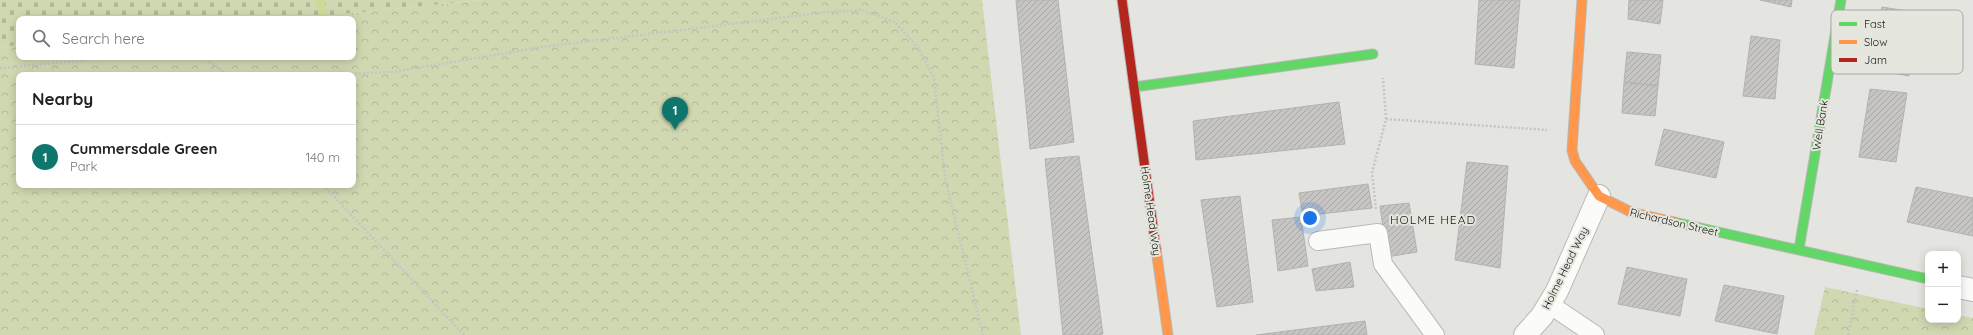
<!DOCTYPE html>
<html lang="en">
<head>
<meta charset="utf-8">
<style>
	body { margin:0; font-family:Quicksand,sans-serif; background:#f6f6f6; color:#222 }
	.controls { position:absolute; right:12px; bottom:12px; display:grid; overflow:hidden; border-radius:8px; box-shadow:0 2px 10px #0003 }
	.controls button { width:36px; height:36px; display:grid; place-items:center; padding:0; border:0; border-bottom:1px solid #e0e0e0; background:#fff; color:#222; font:20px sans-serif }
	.you { position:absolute; left:1310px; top:218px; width:14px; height:14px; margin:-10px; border:3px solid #fff; border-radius:50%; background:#1a73e8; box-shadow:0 0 0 6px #1a73e833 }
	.badge { display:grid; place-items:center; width:26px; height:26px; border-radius:50%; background:#0f766e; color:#fff; font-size:13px; font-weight:700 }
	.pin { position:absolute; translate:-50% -33px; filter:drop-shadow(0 1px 2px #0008) }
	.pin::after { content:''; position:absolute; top:21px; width:14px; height:12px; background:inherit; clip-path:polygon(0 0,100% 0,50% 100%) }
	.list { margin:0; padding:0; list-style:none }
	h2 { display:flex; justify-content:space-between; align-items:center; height:52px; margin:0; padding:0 16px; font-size:17px }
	h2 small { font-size:13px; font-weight:400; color:#767676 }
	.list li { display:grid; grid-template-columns:26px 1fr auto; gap:12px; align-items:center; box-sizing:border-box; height:64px; padding:0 16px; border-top:1px solid #e0e0e0 }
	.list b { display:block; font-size:15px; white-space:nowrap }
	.list p { margin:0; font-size:13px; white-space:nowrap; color:#767676 }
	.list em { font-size:13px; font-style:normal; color:#767676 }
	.icon { flex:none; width:22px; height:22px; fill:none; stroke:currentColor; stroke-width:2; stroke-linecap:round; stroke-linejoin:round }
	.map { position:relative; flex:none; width:1973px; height:335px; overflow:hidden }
	.search { position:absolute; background:#fff; box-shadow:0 2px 10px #0003; left:16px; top:16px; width:340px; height:44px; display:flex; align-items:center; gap:10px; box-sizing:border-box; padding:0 14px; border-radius:8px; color:#767676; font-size:15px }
	.panel { position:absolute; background:#fff; box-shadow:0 2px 10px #0003; left:16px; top:72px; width:340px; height:116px; border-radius:8px }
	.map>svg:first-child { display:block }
	.forest { fill:url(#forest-crowns); fill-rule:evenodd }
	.cemetery { fill:url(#cemetery-stones) }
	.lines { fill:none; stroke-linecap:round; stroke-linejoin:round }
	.stream { stroke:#ccda99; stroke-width:9 }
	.building { fill:url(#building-hatch); stroke:#b3b2b1 }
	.lane-casing { stroke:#b9b9b6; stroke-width:20 }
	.street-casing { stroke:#b9b9b6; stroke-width:24 }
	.fast-casing { stroke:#b9b9b6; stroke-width:11 }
	.slow-casing { stroke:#b9b9b6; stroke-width:11 }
	.jam-casing { stroke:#b9b9b6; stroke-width:11 }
	.path { stroke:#c5c5c5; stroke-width:2.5; stroke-dasharray:2 2; stroke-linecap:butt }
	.lane { stroke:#fbfbfa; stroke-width:18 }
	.street { stroke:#fbfbfa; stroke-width:22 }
	.fast { stroke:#63d668; stroke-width:9 }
	.slow { stroke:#ff974d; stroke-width:9 }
	.jam { stroke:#b3261e; stroke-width:9 }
	.labels { text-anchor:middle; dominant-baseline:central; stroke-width:4; stroke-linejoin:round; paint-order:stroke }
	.street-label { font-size:11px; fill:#151613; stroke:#e5e7df }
	.neighbourhood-label { font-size:12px; letter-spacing:1px; fill:#151613; stroke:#e5e7df }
	.key { fill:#e5e7df; stroke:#a7a8a2; stroke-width:1 }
	.key-label { font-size:11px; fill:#151613 }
</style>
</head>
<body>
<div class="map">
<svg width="1973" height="335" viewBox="0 0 1973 335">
	<defs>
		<pattern id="forest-crowns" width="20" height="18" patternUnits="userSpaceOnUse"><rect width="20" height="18" fill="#d0d8b1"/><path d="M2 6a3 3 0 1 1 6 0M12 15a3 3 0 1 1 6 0" fill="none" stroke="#b2b997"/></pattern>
		<pattern id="cemetery-stones" width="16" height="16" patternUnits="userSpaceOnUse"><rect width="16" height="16" fill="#d0d8b1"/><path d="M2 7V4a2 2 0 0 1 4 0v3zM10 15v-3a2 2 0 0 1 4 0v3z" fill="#b2b997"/></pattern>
		<pattern id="building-hatch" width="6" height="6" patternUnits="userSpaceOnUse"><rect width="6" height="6" fill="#c6c5c4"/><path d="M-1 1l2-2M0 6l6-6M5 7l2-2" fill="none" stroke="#a9a8a8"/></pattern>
	</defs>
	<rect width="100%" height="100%" fill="#e4e5e1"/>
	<g class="forest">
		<path d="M482 0H982L1021 335H0V47L19 45V57H353V19H292ZM19 75H353V185H19Z"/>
		<path d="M1825 287 1928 309V320H1958V315L1973 318V335H1814Z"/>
	</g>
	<path class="cemetery" d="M0 0H482L292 19H19V45L0 47Z"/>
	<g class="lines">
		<path class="stream" d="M320 0 324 19"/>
	</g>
	<g class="building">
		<path d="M1016 0H1058L1074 142 1030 149Z"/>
		<path d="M1479 0H1520L1514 68 1475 64Z"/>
		<path d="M1629 0H1663L1660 24 1628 19Z"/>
		<path d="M1760 0H1792L1791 7Z"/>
		<path d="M1882 7 1919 13 1909 76 1870 69Z"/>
		<path d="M1751 36 1780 40 1775 99 1743 96Z"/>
		<path d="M1627 52 1661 55 1658 86 1624 82Z"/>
		<path d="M1624 82 1658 86 1655 116 1622 113Z"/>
		<path d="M1870 89 1907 93 1896 162 1859 157Z"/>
		<path d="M1339 102 1345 144 1196 160 1193 121Z"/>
		<path d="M1664 129 1724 142 1716 178 1655 165Z"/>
		<path d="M1079 156 1103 334 1098 335H1063L1045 159Z"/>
		<path d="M1467 162 1508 166 1500 268 1455 260Z"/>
		<path d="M1368 184 1372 208 1303 216 1299 193Z"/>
		<path d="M1916 187 1973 198V236L1907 222Z"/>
		<path d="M1240 196 1253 302 1217 307 1201 200Z"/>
		<path d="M1409 203 1417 252 1387 257 1380 206Z"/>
		<path d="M1301 217 1308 266 1278 271 1272 220Z"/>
		<path d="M1350 262 1354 287 1316 291 1312 269Z"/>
		<path d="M1627 267 1687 279 1680 316 1618 304Z"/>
		<path d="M1724 285 1784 296 1777 334 1715 321Z"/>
		<path d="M1365 321 1367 335H1256Z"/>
	</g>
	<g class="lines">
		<defs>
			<g id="lane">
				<path d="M1318 241 1378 233 1383 264 1435 335"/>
				<path d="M1549 304 1595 335"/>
			</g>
			<g id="street">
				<path d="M1958 287 1973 290"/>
				<path d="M1525 335 1542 316 1557 291 1599 196"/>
			</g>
			<g id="fast">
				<path d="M1134 87 1373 54"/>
				<path d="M1674 222 1928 279"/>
				<path d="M1799 249 1841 0"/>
			</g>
			<g id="slow">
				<path d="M1582 0 1572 150 1575 161 1599 196 1631 212 1674 222"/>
				<path d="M1156 249 1168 335"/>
			</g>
			<path id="jam" d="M1122 0 1156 249"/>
		</defs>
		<use href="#lane" class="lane-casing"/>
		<use href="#street" class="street-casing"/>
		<use href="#fast" class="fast-casing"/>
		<use href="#slow" class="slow-casing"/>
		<use href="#jam" class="jam-casing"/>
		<g class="path">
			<path d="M202 57 220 69 226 75"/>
			<path d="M0 68 123 57"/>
			<path d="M327 75 393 72 542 47 828 12 862 10 895 22 919 49 934 78 945 178 983 335"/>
			<path d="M1386 119 1547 130"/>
			<path d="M323 185 464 335"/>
			<path d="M1376 209 1372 173 1386 119 1383 78"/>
			<path d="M1848 335 1857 290"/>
		</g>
		<use href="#lane" class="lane"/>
		<use href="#street" class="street"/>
		<use href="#fast" class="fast"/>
		<use href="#slow" class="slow"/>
		<use href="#jam" class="jam"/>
	</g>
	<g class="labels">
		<g class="street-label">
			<text transform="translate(1820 125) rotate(-81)">Well Bank</text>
			<text transform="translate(1151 211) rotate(82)">Holme Head Way</text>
			<text transform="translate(1674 222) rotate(13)">Richardson Street</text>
			<text transform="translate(1565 268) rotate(-64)">Holme Head Way</text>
		</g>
		<g class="neighbourhood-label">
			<text x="1433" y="219">HOLME HEAD</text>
		</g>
	</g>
	<rect x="1831" y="10" width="132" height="64" rx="6" class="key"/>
	<rect x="1839" y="22" width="18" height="4" fill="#63d668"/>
	<rect x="1839" y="40" width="18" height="4" fill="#ff974d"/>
	<rect x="1839" y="58" width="18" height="4" fill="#b3261e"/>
	<g class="key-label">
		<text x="1864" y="28">Fast</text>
		<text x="1864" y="46">Slow</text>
		<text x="1864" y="64">Jam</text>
	</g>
</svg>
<div class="controls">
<button>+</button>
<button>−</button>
</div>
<div class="you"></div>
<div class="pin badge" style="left:675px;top:130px">1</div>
<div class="search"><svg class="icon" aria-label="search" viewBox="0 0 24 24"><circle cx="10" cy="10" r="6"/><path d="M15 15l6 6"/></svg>Search here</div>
<section class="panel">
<h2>Nearby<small></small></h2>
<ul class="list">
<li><span class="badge">1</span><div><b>Cummersdale Green</b><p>Park</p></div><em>140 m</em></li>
</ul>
</section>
</div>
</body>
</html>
